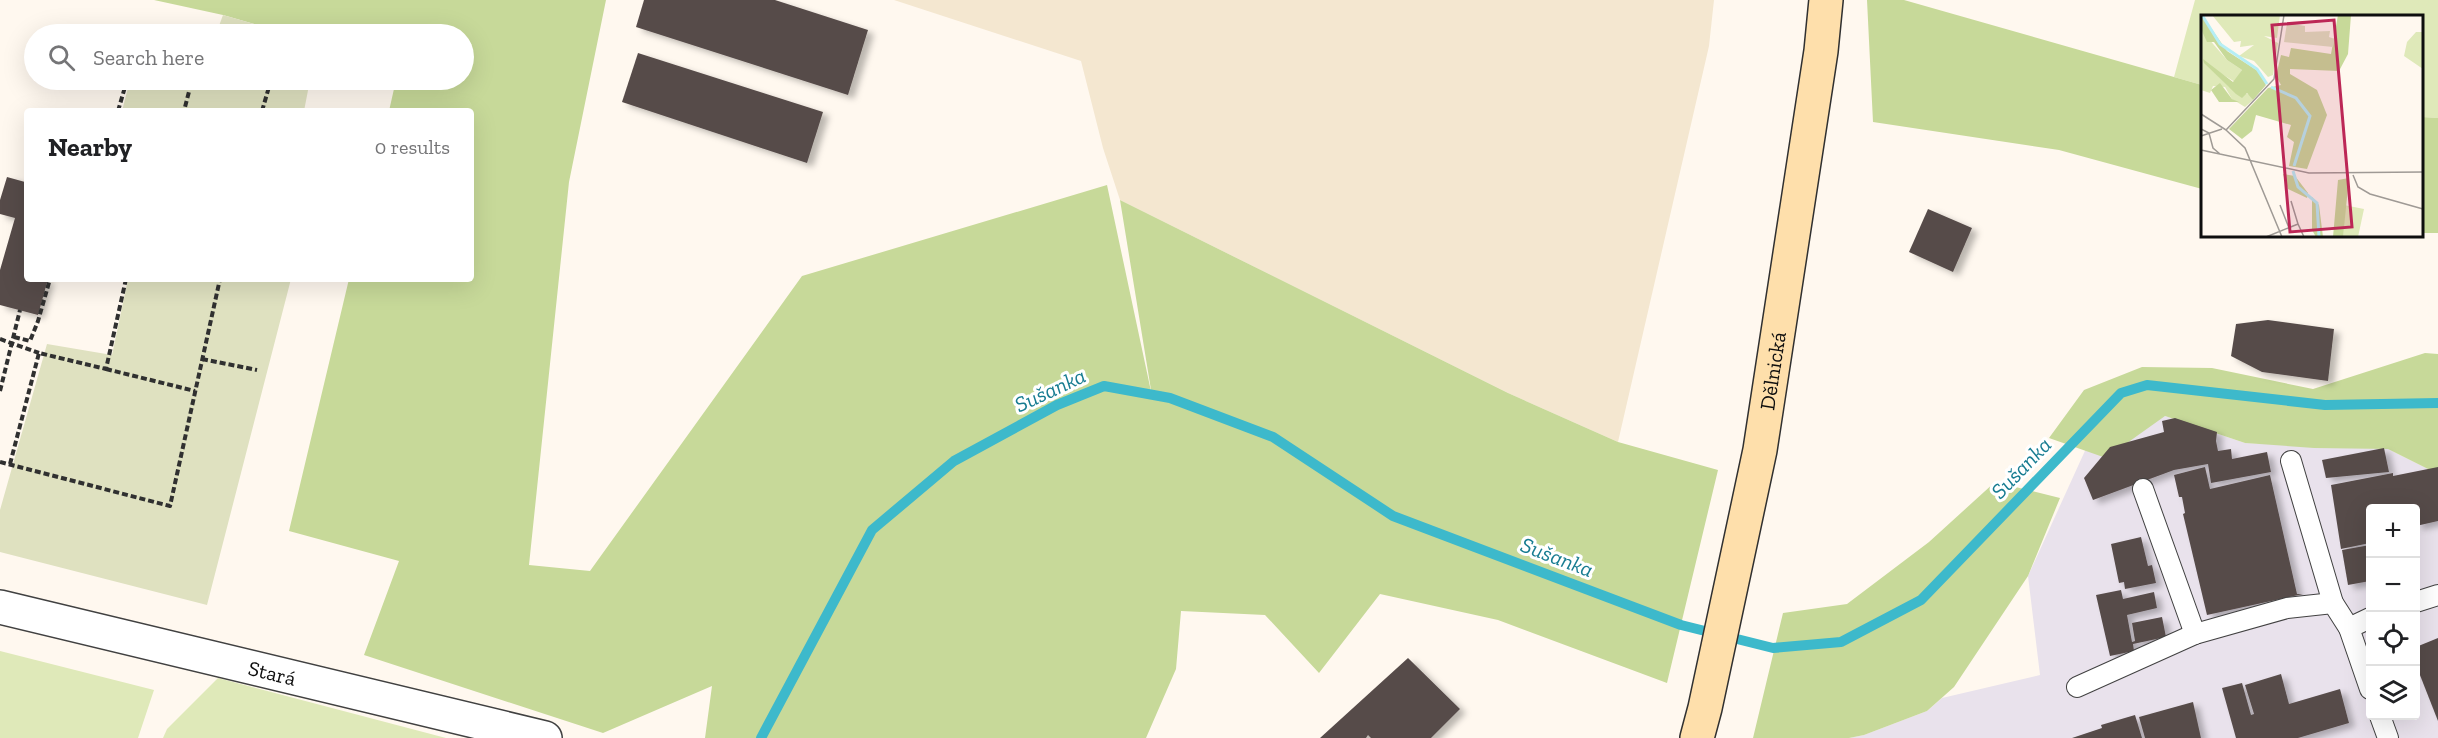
<!DOCTYPE html>
<html lang="en">
<head>
<meta charset="utf-8">
<style>
	body { margin:0; font-family:"Zilla Slab",serif; background:#f6f6f6; color:#202124 }
	.controls { position:absolute; right:18px; bottom:18px; display:grid; overflow:hidden; border-radius:6px; box-shadow:0 6px 24px #0002 }
	.controls button { width:54px; height:54px; display:grid; place-items:center; padding:0; border:0; border-bottom:2px solid #e0e0e0; background:#fff; color:#202124; font:30px sans-serif }
	.list { margin:0; padding:0; list-style:none }
	h2 { display:flex; justify-content:space-between; align-items:center; height:78px; margin:0; padding:0 24px; font-size:26px }
	h2 small { font-size:20px; font-weight:400; color:#757577 }
	.icon { flex:none; width:33px; height:33px; fill:none; stroke:currentColor; stroke-width:2; stroke-linecap:round; stroke-linejoin:round }
	.map { position:relative; flex:none; width:2438px; height:738px; overflow:hidden }
	.search { position:absolute; background:#fff; box-shadow:0 6px 24px #0002; left:24px; top:24px; width:450px; height:66px; display:flex; align-items:center; gap:15px; box-sizing:border-box; padding:0 21px; border-radius:33px; color:#757577; font-size:22px }
	.panel { position:absolute; background:#fff; box-shadow:0 6px 24px #0002; left:24px; top:108px; width:450px; height:174px; border-radius:6px }
	.map>svg:first-child { display:block }
	.industrial { fill:#e9e2ec; fill-rule:evenodd }
	.farmland { fill:#f4e7d0 }
	.green { fill:#dfe9b9 }
	.forest { fill:#c7d999 }
	.cemetery { fill:#dfe1c0 }
	.lines { fill:none; stroke-linecap:round; stroke-linejoin:round }
	.stream { stroke:#3db9cb; stroke-width:10 }
	.building { fill:#574c4a; filter:url(#shadow) }
	.service-casing { stroke:#414141; stroke-width:22 }
	.minor-casing { stroke:#414141; stroke-width:36 }
	.secondary-casing { stroke:#303030; stroke-width:36 }
	.path { stroke:#303030; stroke-width:4; stroke-dasharray:6 3; stroke-linecap:butt }
	.service { stroke:#fff; stroke-width:20 }
	.minor { stroke:#fff; stroke-width:33 }
	.secondary { stroke:#fedfab; stroke-width:33 }
	.labels { text-anchor:middle; dominant-baseline:central; stroke-width:6; stroke-linejoin:round; paint-order:stroke }
	.street-label { font-size:21px; fill:#0e0e0e; stroke:#fff }
	.water-label { font-size:22px; font-style:italic; fill:#177c91; stroke:#fff }
	.inset-river { fill:none; stroke:#b5eef5; stroke-width:3 }
	.inset-road { fill:none; stroke:#9f9a95; stroke-width:1.5 }
	.view { fill:#bc2756; fill-opacity:0.15; stroke:#bc2756; stroke-width:3 }
	.inset-edge { fill:none; stroke:#0e0e0e; stroke-width:3 }
</style>
</head>
<body>
<div class="map">
<svg width="2438" height="738" viewBox="0 0 2438 738">
	<defs>
		<filter id="shadow"><feDropShadow dx="6" dy="4" stdDeviation="3" flood-color="#0004"/></filter>
	</defs>
	<rect width="100%" height="100%" fill="#fff8ef"/>
	<path class="industrial" d="M2165 416 2245 443 2388 449 2434 472 2438 469V738H1848L1864 735 1927 711 1942 698 2040 675 2028 576 2089 442ZM2370 508H2416V716H2370Z"/>
	<path class="farmland" d="M894 0H1714L1709 46 1618 442 1508 393 1120 200 1103 148 1081 61Z"/>
	<g class="green">
		<path d="M2195 0H2438V118L2422 117V16H2202V85L2174 77Z"/>
		<path d="M0 651 154 690 138 738H0Z"/>
		<path d="M218 678 446 738H163L167 729Z"/>
	</g>
	<g class="forest">
		<path d="M154 0H606L569 182 529 565 590 571 802 276 1107 185 1152 396 1120 200 1508 393 1618 442 1718 470 1667 683 1498 620 1380 594 1319 673 1265 615 1181 611 1176 669 1146 738H705L712 686 603 733 364 655 399 561 289 531 349 279H471V111H389L396 80H464V34H289L223 15Z"/>
		<path d="M1867 0H1904L2202 85V189L2059 150 1873 122Z"/>
		<path d="M2422 117 2438 118V233H2422Z"/>
		<path d="M2425 353 2438 354V469L2434 472 2388 449 2314 448 2245 443 2165 416 2106 458 2049 438 2084 390 2142 367 2212 368 2313 389Z"/>
		<path d="M1995 482 2060 498 2028 576 1954 687 1927 711 1864 735 1849 738H1753L1783 613 1847 604 1929 542Z"/>
	</g>
	<g class="cemetery">
		<path d="M223 15 289 34H216Z"/>
		<path d="M130 80H183L199 84 201 80H310L304 111H122Z"/>
		<path d="M128 279H291L207 605 0 552V510L47 344 112 355Z"/>
	</g>
	<g class="lines">
		<path class="stream" d="M761 738 872 530 954 461 1057 405 1104 386 1170 398 1273 437 1393 516 1681 625 1773 648 1841 642 1921 600 2121 393 2147 385 2325 405 2438 403"/>
	</g>
	<g class="building">
		<path d="M644 0H775L868 30 848 95 636 27Z"/>
		<path d="M638 53 823 112 807 163 622 102Z"/>
		<path d="M7 177 25 182 27 178V279H48L38 315 0 305V270L15 218 0 214V200Z"/>
		<path d="M1928 209 1972 228 1953 272 1909 252Z"/>
		<path d="M2268 320 2334 329 2328 381 2262 372 2231 356 2236 324Z"/>
		<path d="M2175 418 2217 432 2216 441 2218 451 2231 449 2232 459 2267 452 2271 472 2211 483 2208 464 2174 470 2093 500 2084 478 2110 447 2164 432 2162 421Z"/>
		<path d="M2384 448 2389 472 2326 478 2322 460Z"/>
		<path d="M2205 467 2210 489 2270 475 2297 594H2303L2207 615 2183 514 2185 513 2182 497H2179L2174 475Z"/>
		<path d="M2438 467V521L2416 526V508H2370V543L2341 549 2331 485 2393 473V476Z"/>
		<path d="M2141 537 2148 566 2152 565 2156 583 2125 589 2124 582 2119 583 2111 544Z"/>
		<path d="M2370 545V581L2348 585 2342 550Z"/>
		<path d="M2121 590 2123 599 2154 592 2157 608 2127 615 2132 642 2135 641 2132 623 2162 617 2166 637 2133 644 2134 651 2110 656 2096 595Z"/>
		<path d="M2438 638V721L2416 665V647Z"/>
		<path d="M1408 658 1460 709 1431 738H1371L1368 735 1366 738H1320Z"/>
		<path d="M2281 674 2289 704 2340 689 2349 723 2298 738H2236L2222 688 2242 683 2251 715 2254 714 2245 685Z"/>
		<path d="M2193 702 2201 738H2145L2139 717Z"/>
		<path d="M2135 715 2142 738H2072L2102 728 2101 725Z"/>
	</g>
	<g class="lines">
		<defs>
			<g id="service">
				<path d="M2291 461 2333 603"/>
				<path d="M2143 489 2195 634"/>
				<path d="M2416 602 2438 595"/>
				<path d="M2370 618 2349 628 2370 689"/>
				<path d="M2077 687 2195 634 2287 608 2333 603 2349 628"/>
				<path d="M2380 716 2388 738"/>
			</g>
			<g id="minor">
				<path id="s1" d="M0 607 545 738"/>
			</g>
			<g id="secondary">
				<path id="s2" d="M1697 738 1705 708 1760 450 1821 51 1826 0"/>
			</g>
		</defs>
		<use href="#service" class="service-casing"/>
		<use href="#minor" class="minor-casing"/>
		<use href="#secondary" class="secondary-casing"/>
		<g class="path">
			<path d="M173 80 191 84 184 111"/>
			<path d="M118 111 127 80"/>
			<path d="M262 111 271 80"/>
			<path d="M14 337 30 341 38 321 50 279"/>
			<path d="M0 339 39 353"/>
			<path d="M202 359 257 370"/>
			<path d="M106 369 195 391"/>
			<path d="M0 391 20 310"/>
			<path d="M0 462 170 506 220 279"/>
			<path d="M10 464 39 353 106 369 126 279"/>
		</g>
		<use href="#service" class="service"/>
		<use href="#minor" class="minor"/>
		<use href="#secondary" class="secondary"/>
	</g>
	<g class="labels">
		<g class="street-label">
			<text stroke="none"><textPath href="#s2" startOffset="375">Dělnická</textPath></text>
			<text stroke="none"><textPath href="#s1" startOffset="280">Stará</textPath></text>
		</g>
		<g class="water-label">
			<text transform="translate(1050 390) rotate(-25)">Sušanka</text>
			<text transform="translate(2021 468) rotate(-46)">Sušanka</text>
			<text transform="translate(1557 557) rotate(21)">Sušanka</text>
		</g>
	</g>
	<g transform="translate(2201 15)">
		<rect width="222" height="222" fill="#fff8ef"/>
		<path d="M11 0H79L76 23 63 21 77 28 72 60 67 62 53 46 38 41 53 30 39 32 40 26 33 27ZM0 15 26 45 41 55 34 67 6 50 28 72 49 80 52 85 44 92 31 84 24 72 12 71 9 78 0 75ZM215 17H222V54L203 41 206 27ZM143 190 163 194 157 222H142Z" fill="#dfe9b9"/>
		<path d="M1 0 26 36 60 58 65 70 52 85 46 78 41 83 35 79 3 48 2 44 32 67 41 55 26 45 13 27H6L0 14ZM137 0H150L147 39 138 56 89 54V59L116 75 126 100 106 154 88 151 93 127 86 122 90 110 55 100 51 116 41 124 28 114 67 73 80 70 75 61 80 40 88 42 90 33 130 39ZM19 68 31 84 38 87H18L10 75ZM82 159 94 161 107 178 106 183 87 174ZM148 163 142 222H132L137 165ZM111 182 118 190 122 222H115L111 215Z" fill="#c7d999"/>
		<path d="M86 8 104 11V17L129 16 128 22 134 24 132 32 83 27Z" fill="#dfe1c0"/>
		<path class="inset-river" d="M1 0 19 29 56 54 66 69M70 72 95 83 109 101 93 151M92 156 97 172 116 188 118 222"/>
		<path class="inset-road" d="M0 99 25 115 73 64 83 0M0 114 8 118 12 133 19 139M25 115 44 133 81 222M0 121 21 114M0 135 108 158 222 157M152 160 157 172 169 179 222 194M90 186 97 209M79 190 88 213M65 222 97 209 103 222"/>
		<path class="view" d="M133 5 151 212 89 217 71 10Z"/>
		<rect width="222" height="222" class="inset-edge"/>
	</g>
</svg>
<div class="controls">
<button>+</button>
<button>−</button>
<button><svg class="icon" aria-label="locate" viewBox="0 0 24 24"><circle cx="12" cy="12" r="6"/><path d="M12 2v4M12 18v4M2 12h4M18 12h4"/></svg></button>
<button><svg class="icon" aria-label="layers" viewBox="0 0 24 24"><path d="M12 4l9 5-9 5-9-5zM3 14l9 5 9-5"/></svg></button>
</div>
<div class="search"><svg class="icon" aria-label="search" viewBox="0 0 24 24"><circle cx="10" cy="10" r="6"/><path d="M15 15l6 6"/></svg>Search here</div>
<section class="panel">
<h2>Nearby<small>0 results</small></h2>
<ul class="list">
</ul>
</section>
</div>
</body>
</html>
